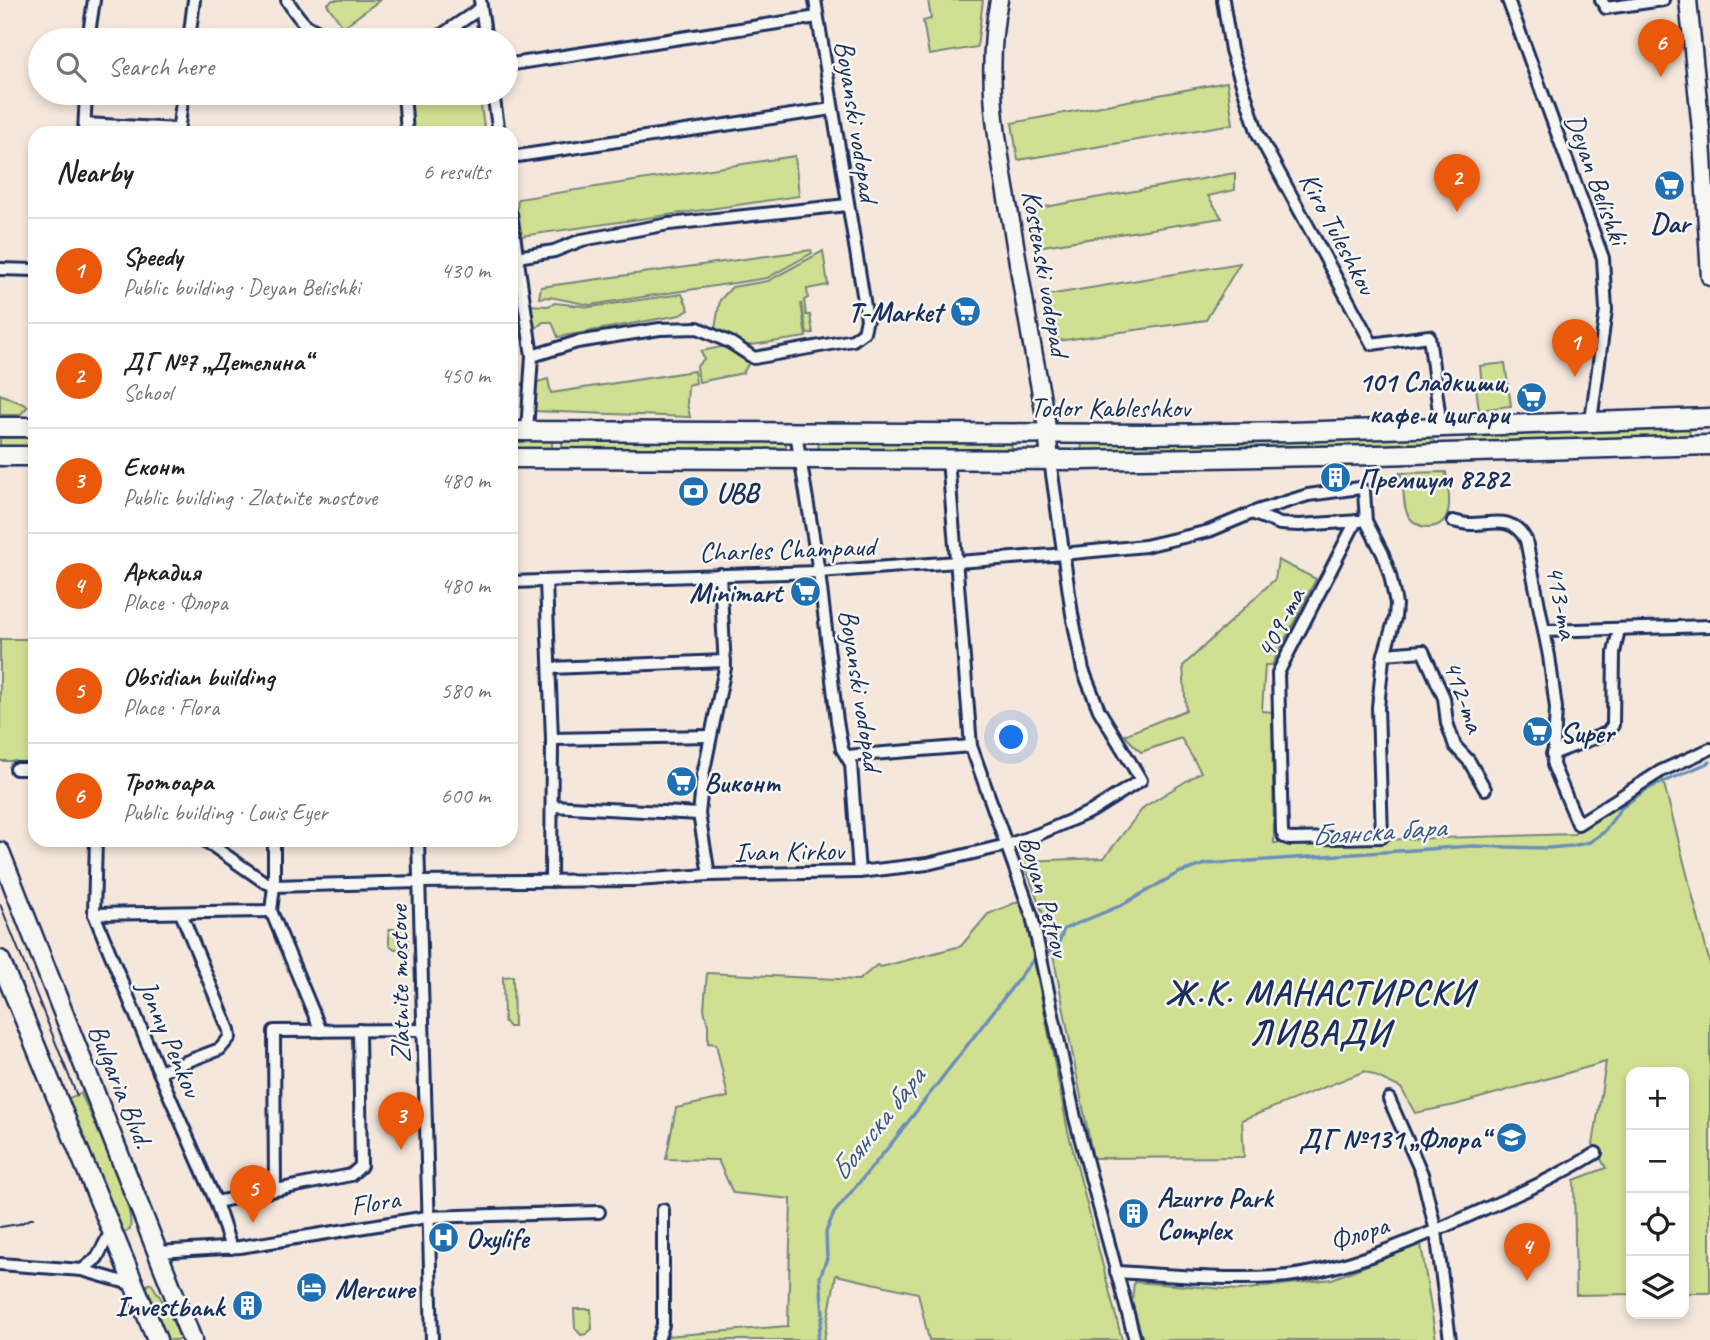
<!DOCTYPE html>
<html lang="en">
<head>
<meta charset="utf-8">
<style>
	body { margin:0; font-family:Caveat,sans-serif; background:#f2f2f2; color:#202124 }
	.controls { position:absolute; right:21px; bottom:21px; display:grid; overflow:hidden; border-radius:14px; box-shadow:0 4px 10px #0003 }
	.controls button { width:63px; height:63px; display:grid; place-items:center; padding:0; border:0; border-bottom:2px solid #e0e0e0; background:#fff; color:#202124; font:35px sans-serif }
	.you { position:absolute; left:1012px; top:738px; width:24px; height:24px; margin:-18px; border:5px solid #fff; border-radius:50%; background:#1a73e8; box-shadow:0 0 0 10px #1a73e833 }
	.badge { display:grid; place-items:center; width:46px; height:46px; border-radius:50%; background:#ea580c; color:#fff; font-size:23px; font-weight:700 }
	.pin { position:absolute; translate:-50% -58px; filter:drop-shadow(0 2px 4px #0008) }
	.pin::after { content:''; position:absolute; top:37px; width:24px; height:21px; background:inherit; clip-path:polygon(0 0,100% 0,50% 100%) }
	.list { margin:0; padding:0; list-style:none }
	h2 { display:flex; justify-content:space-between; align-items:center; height:91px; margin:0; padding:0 28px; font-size:30px }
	h2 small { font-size:23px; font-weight:400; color:#757577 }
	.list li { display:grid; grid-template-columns:46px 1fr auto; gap:21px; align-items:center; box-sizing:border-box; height:105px; padding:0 28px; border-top:2px solid #e0e0e0 }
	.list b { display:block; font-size:26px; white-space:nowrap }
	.list p { margin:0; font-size:23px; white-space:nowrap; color:#757577 }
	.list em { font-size:23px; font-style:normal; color:#757577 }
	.icon { flex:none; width:38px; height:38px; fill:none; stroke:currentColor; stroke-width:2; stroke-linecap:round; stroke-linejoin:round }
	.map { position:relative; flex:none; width:1710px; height:1340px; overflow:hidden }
	.search { position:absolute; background:#fff; box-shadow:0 4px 10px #0003; left:28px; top:28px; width:490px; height:77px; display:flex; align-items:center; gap:18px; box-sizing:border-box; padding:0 24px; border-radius:38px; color:#757577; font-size:26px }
	.panel { position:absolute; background:#fff; box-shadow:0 4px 10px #0003; left:28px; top:126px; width:490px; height:721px; border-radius:21px }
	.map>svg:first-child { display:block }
	.green { fill:#d0df92; stroke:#768778; stroke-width:2 }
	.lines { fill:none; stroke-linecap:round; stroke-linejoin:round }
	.stream { stroke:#6b8fbc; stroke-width:3.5 }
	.street-casing { stroke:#1b2f5e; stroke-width:16 }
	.secondary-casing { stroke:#1b2f5e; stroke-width:21 }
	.primary-casing { stroke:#1b2f5e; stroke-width:23 }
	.street { stroke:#f6f6f2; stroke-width:10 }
	.secondary { stroke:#f6f6f2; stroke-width:16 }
	.primary { stroke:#f6f6f2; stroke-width:18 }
	.tram { stroke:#1b2f5e; stroke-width:2 }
	.labels { text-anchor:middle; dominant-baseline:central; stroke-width:5; stroke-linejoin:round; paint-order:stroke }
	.street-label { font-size:28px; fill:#1b2f5e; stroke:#f6f6f2 }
	.poi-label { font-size:28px; font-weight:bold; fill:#1b2f5e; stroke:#f6f6f2; text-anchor:start }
	.water-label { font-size:30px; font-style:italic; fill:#3c5785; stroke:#f6f6f2 }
	.district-label { font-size:35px; font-weight:bold; letter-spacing:2px; fill:#1b2f5e; stroke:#f6f6f2 }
</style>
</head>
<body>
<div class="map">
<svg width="1710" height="1340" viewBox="0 0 1710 1340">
	<rect width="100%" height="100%" fill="#f5e7db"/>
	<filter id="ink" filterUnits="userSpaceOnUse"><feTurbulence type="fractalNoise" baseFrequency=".0143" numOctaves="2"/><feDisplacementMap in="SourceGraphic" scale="14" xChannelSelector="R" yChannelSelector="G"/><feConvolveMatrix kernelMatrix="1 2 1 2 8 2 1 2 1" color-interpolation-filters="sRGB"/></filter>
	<g filter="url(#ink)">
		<g class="green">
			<path d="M333 0H380L343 27 327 4Z"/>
			<path d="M928 0H983L977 47 929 55 923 21 931 19Z"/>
			<path d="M1227 82 1233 124 1018 160 1012 123Z"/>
			<path d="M407 93H479L485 133H412Z"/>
			<path d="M795 156 799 196 522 236 516 220 518 199Z"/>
			<path d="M1235 173V190L1208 196 1222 218 1036 247 1028 210Z"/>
			<path d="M811 250 812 253 767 278 590 305 550 297 539 298 541 287Z"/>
			<path d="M823 251 828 285 807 289 808 298 804 300 806 315H810L813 333 807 334 801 303 806 337 745 346 744 343V350L714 334 720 300 732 287 768 281Z"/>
			<path d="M1240 263 1206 320 1058 341 1048 295Z"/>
			<path d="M682 294 689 310 680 315 558 337 552 322H543L534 330 526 305 548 306 555 303 590 307Z"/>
			<path d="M731 345 751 359 743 373 699 382 697 366 704 359 701 351Z"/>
			<path d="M1505 363 1511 406 1479 410 1476 387 1482 386 1480 366Z"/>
			<path d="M694 371 696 383 688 385 687 403 690 417 532 411 534 383 548 379 551 393Z"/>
			<path d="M0 394 28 406 20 415H0Z"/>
			<path d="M1689 425 1690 436 1470 444V433Z"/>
			<path d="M1409 435C1421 435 1430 436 1438 445L1081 453 1082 443Z"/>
			<rect x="0" y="438" width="35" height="10"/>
			<path d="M511 440H552V451L511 450Z"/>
			<path d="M562 440 786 441V449L562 451Z"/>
			<path d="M818 440 1012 443 1011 452 819 450Z"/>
			<path d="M1446 472C1448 490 1458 526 1428 527 1421 527 1414 523 1409 517 1401 505 1406 487 1400 473Z"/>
			<path d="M1278 560 1316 579 1272 665H1265L1262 711 1272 712 1274 843 1574 834 1662 776 1710 964V1293H1684V1072H1631V1294L1576 1295 1574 1180 1606 1168 1593 1145 1606 1062 1455 1105 1415 1113 1401 1088 1365 1071 1242 1120 1244 1157 1093 1158 1047 924 1023 861 1104 858 1144 807 1201 772 1181 738 1141 752 1124 735 1186 710 1183 666 1275 579Z"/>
			<path d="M0 639H35V766H19L16 761H0Z"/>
			<path d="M1022 900 1068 1131 1122 1340H929L918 1293 836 1275 824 1340H666L667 1336 788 1326 791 1199 733 1193 718 1160 666 1159 676 1108 728 1097 716 1044 708 1043V1025L704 1009 707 973 859 980 877 965 881 967 961 946 988 914Z"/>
			<path d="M389 929H407L408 949H395L389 945Z"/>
			<path d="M513 976 514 1027H509L504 1021 503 977Z"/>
			<path d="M81 1093C93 1121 136 1205 130 1230L123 1232 119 1225 64 1100Z"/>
			<path d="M1421 1244 1436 1340H1143L1132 1302 1134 1282 1239 1290 1332 1279Z"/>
			<path d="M151 1283 167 1308 181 1340H163L145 1294 147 1285Z"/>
			<path d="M574 1309H591L592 1329 586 1334 581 1335 575 1328Z"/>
		</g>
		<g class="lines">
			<g class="stream">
				<path d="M1049 952 1057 947 1064 929 1122 905 1178 873 1206 864 1472 846 1548 848 1572 846 1590 842 1604 832 1621 808 1645 790 1710 762"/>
				<path d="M817 1340 823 1315 820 1277 827 1258 826 1232 834 1213 891 1144 1033 960"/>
			</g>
			<defs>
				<g id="street">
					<path d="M287 0C306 30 308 28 340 40"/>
					<path d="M480 0 486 40"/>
					<path d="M1223 0 1231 50 1258 134 1372 344 1429 336 1441 427"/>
					<path d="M1508 0 1603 258 1606 310 1591 421"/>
					<path d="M1601 0 1606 8 1663 0"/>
					<path d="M88 40 94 0"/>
					<path d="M189 40 194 0"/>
					<path d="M434 40 481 8"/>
					<path d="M506 65 817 17"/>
					<path d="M404 93 407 133"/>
					<path d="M493 93 499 133"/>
					<path d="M85 124 178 129"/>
					<path d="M84 133 86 93"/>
					<path d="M178 133 183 93"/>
					<path d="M511 157 832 109"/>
					<path d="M511 214 532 356 527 431"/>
					<path d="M517 257 554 251 582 240 669 224 847 205"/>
					<path d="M0 269 35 270"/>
					<path d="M532 356 577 342 660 329 698 328 731 343 754 358 853 340 864 332 867 319 815 0"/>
					<path d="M796 433 819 572 837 721 842 749 851 764 859 872"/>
					<path d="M948 459 971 746 1032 916 1075 1118 1135 1340"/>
					<path d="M1252 513 1280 524 1299 525 1360 521"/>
					<path d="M1453 521C1458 522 1464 524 1470 524 1493 524 1513 515 1526 540L1549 656 1556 708 1553 765 1578 824 1661 771 1710 749"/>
					<path d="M546 581 552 739 551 881"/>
					<path d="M511 582 819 572 1052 555 1145 546 1209 531 1257 511 1308 495 1360 488 1364 491 1366 521 1383 554 1390 575 1396 604 1395 618 1383 658 1378 707 1382 837 1290 839 1284 837 1282 832 1278 673 1356 521"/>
					<path d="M1544 631 1710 626"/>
					<path d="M1384 654 1423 651 1444 698 1447 723 1455 746 1469 761 1485 789"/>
					<path d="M550 668 725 661"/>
					<path d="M552 739 710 736"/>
					<path d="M1552 754 1607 733 1613 725 1614 653 1619 629"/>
					<path d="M847 756 971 746"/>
					<path d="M16 769H35"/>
					<path d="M552 806 699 814"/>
					<path d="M96 840 94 914 159 1072 216 1202 231 1248"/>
					<path d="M204 840 263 881 274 886 419 882 636 880 709 875 859 872 927 864 1007 845 1039 834 1092 811 1141 780 1099 710 1083 670 1072 614 1050 460"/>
					<path d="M274 840V886L271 911 321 1031"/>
					<path d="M418 840 432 1340"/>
					<path d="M709 875 699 814 703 775 725 668 720 574"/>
					<path d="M94 914 271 911"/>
					<path d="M159 1072 220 1049 230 1037 229 1030 181 913"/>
					<path d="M1389 1099 1422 1174 1436 1231 1450 1340"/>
					<path d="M275 1189 274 1031 423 1030"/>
					<path d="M216 1202 351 1175 361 1166 359 1030"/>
					<path d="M158 1252 240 1247 427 1217 599 1212"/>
					<path d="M0 1264 82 1270 134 1285"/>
					<path d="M82 1270 97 1258 111 1231"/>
					<path d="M1116 1272C1169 1275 1223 1280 1276 1277 1342 1273 1422 1237 1482 1210 1521 1193 1559 1176 1596 1153"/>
					<path d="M658 1340 663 1325V1210"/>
				</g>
				<g id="secondary">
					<path d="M999 0C983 78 999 155 1013 232 1023 295 1034 358 1046 421L1050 460"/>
					<path d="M1688 0 1702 140 1710 277"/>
				</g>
				<g id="primary">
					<path d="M0 427H35"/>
					<path d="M511 431 1151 434 1291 432 1710 418"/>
					<path d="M0 456H35"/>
					<path d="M511 458 1079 460 1378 455 1710 445"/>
					<path d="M0 852 192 1340"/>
					<path d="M0 960 157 1340"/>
				</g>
			</defs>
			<use href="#street" class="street-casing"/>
			<use href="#secondary" class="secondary-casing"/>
			<use href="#primary" class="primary-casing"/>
			<use href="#street" class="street"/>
			<use href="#secondary" class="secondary"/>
			<use href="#primary" class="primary"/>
			<g class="tram">
				<path d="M0 904 77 1096"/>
				<path d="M0 1227 19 1224 33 1218"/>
			</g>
		</g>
	</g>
	<defs>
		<symbol id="supermarket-disc" viewBox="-11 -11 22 22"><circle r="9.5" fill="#1f6fb2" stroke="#f6f6f2"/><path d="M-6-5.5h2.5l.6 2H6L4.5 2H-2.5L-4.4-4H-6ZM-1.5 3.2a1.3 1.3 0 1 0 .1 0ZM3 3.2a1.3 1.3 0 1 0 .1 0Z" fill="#fff"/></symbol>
		<symbol id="building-disc" viewBox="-11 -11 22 22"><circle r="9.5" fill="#1f6fb2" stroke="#f6f6f2"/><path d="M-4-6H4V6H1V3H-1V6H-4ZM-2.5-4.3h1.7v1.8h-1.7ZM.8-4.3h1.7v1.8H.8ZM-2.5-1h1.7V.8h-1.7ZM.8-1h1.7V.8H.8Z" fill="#fff"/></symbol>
		<symbol id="bank-disc" viewBox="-11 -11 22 22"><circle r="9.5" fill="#1f6fb2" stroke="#f6f6f2"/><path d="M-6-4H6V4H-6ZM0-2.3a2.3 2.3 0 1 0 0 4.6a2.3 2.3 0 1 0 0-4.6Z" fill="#fff"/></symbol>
		<symbol id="school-disc" viewBox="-11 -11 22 22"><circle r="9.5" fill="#1f6fb2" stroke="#f6f6f2"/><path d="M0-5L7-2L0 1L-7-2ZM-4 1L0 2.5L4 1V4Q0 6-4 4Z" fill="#fff"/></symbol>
		<symbol id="hospital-disc" viewBox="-11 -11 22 22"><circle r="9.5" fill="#1f6fb2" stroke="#f6f6f2"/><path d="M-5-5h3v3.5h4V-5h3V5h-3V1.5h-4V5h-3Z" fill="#fff"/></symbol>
		<symbol id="hotel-disc" viewBox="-11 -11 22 22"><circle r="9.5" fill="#1f6fb2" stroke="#f6f6f2"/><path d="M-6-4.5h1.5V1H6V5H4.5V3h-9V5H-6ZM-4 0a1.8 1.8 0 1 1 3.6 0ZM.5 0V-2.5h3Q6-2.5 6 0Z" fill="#fff"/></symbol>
	</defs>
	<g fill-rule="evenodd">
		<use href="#supermarket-disc" x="1652" y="168" width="35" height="35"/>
		<use href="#supermarket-disc" x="948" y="294" width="35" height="35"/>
		<use href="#supermarket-disc" x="1514" y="380" width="35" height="35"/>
		<use href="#building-disc" x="1318" y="460" width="35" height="35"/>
		<use href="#bank-disc" x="676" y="474" width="35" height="35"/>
		<use href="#supermarket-disc" x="788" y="574" width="35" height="35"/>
		<use href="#supermarket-disc" x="1520" y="714" width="35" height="35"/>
		<use href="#supermarket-disc" x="664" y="764" width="35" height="35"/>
		<use href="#school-disc" x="1494" y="1120" width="35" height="35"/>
		<use href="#building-disc" x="1116" y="1196" width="35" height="35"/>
		<use href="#hospital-disc" x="426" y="1220" width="35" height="35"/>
		<use href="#hotel-disc" x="294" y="1270" width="35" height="35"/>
		<use href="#building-disc" x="230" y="1288" width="35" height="35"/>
	</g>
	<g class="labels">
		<g class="street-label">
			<text transform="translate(857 121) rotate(81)">Boyanski vodopad</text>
			<text transform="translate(1597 179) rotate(70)">Deyan Belishki</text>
			<text transform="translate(1338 233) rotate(62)">Kiro Tuleshkov</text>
			<text transform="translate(1046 273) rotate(80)">Kostenski vodopad</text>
			<text x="1110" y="407">Todor Kableshkov</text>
			<text transform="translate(787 549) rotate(-2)">Charles Champaud</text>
			<text transform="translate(1562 602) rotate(79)">413-та</text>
			<text transform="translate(1280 623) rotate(-63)">409-та</text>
			<text transform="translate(861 690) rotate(81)">Boyanski vodopad</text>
			<text transform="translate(1464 696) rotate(70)">412-та</text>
			<text transform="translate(789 851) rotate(-1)">Ivan Kirkov</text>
			<text transform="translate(1045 896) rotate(74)">Boyan Petrov</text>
			<text transform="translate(399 984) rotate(-91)">Zlatnite mostove</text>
			<text transform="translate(170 1038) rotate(67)">Jonny Penkov</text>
			<text transform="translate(121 1086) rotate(68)">Bulgaria Blvd.</text>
			<text transform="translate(375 1202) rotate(-9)">Flora</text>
			<text transform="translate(1359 1233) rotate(-18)">Флора</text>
		</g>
		<g class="poi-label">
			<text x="1670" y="222" text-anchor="middle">Dar</text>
			<text x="942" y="311" text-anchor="end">T-Market</text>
			<text x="1509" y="381" text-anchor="end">101 Сладкиши,<tspan x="1509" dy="32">кафе и цигари</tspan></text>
			<text x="1358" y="478">Премиум 8282</text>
			<text x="716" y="492">UBB</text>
			<text x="782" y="592" text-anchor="end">Minimart</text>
			<text x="1560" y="732">Super</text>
			<text x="704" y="782">Виконт</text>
			<text x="1488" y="1138" text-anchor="end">ДГ №131 „Флора“</text>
			<text x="1157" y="1197">Azurro Park<tspan x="1157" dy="32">Complex</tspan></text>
			<text x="466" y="1237">Oxylife</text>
			<text x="335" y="1288">Mercure</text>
			<text x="224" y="1306" text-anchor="end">Investbank</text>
		</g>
		<g class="water-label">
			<text transform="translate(1378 831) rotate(-4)">Боянска бара</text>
			<text transform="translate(877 1124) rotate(-52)">Боянска бара</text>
		</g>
		<g class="district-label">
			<text x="1320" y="992">Ж.К. МАНАСТИРСКИ<tspan x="1320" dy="40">ЛИВАДИ</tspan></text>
		</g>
	</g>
</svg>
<div class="controls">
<button>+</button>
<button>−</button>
<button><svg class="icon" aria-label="locate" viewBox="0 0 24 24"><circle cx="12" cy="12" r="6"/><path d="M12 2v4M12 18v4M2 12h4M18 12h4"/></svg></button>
<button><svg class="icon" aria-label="layers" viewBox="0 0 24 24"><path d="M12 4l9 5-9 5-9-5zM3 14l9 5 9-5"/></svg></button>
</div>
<div class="you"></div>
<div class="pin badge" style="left:1575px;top:377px">1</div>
<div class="pin badge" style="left:1457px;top:212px">2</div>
<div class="pin badge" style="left:401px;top:1150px">3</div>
<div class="pin badge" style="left:1527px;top:1281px">4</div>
<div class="pin badge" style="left:253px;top:1223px">5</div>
<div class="pin badge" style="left:1661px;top:77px">6</div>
<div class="search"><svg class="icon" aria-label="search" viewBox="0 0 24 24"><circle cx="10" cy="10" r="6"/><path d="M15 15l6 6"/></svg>Search here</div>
<section class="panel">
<h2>Nearby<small>6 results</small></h2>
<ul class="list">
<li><span class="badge">1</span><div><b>Speedy</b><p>Public building · Deyan Belishki</p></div><em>430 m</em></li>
<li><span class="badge">2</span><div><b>ДГ №7 „Детелина“</b><p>School</p></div><em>450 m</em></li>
<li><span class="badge">3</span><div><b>Еконт</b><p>Public building · Zlatnite mostove</p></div><em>480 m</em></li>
<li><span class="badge">4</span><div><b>Аркадия</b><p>Place · Флора</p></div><em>480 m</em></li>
<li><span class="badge">5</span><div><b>Obsidian building</b><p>Place · Flora</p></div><em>580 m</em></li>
<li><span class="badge">6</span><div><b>Тротоара</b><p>Public building · Louis Eyer</p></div><em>600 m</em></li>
</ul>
</section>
</div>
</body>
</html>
